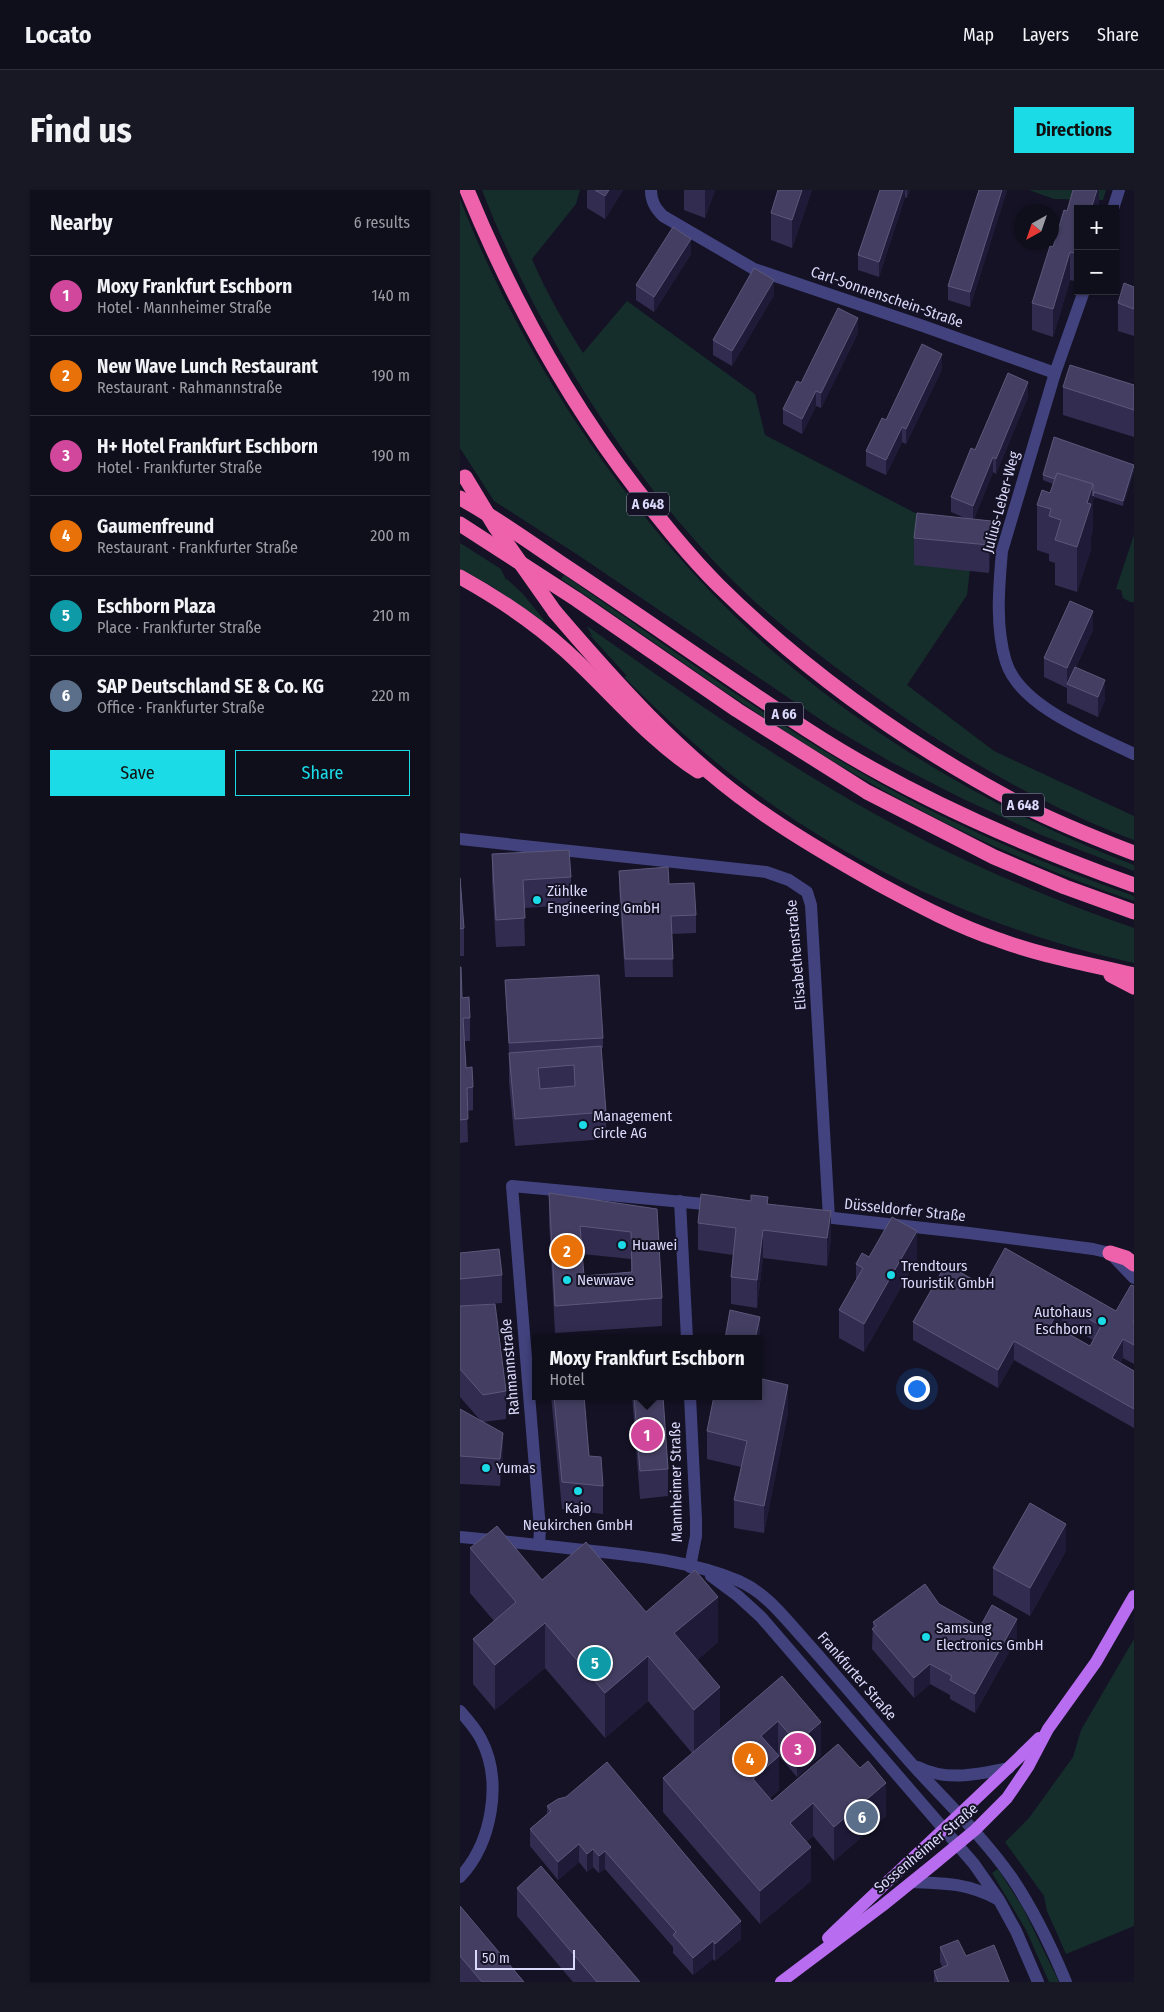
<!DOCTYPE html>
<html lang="en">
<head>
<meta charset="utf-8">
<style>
	body { margin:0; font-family:"Fira Sans Condensed",sans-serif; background:#181724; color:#f1f3f6 }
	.controls { position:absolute; right:15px; top:15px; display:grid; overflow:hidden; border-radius:0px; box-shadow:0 1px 4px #0004 }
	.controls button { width:45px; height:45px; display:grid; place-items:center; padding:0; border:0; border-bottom:1px solid #2f2e3a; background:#0f0e1b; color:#f1f3f6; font:25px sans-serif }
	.compass { position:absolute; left:554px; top:15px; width:45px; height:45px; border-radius:50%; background:#0f0e1b; box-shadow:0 1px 4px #0004; rotate:220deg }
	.scale { position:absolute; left:15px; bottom:12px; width:100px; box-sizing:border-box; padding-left:5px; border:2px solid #dbd9fb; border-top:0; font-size:14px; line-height:18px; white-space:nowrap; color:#dbd9fb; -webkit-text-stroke:4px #141224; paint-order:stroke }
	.you { position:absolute; left:456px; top:1198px; width:18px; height:18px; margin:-12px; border:4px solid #fff; border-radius:50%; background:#1a73e8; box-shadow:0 0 0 8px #1a73e833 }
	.badge { display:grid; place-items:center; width:32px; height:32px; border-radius:50%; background:#1adbe6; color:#fff; font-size:16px; font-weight:700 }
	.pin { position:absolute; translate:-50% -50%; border:2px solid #fff; box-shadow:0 1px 5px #0006 }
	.popup { position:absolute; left:72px; top:1145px; width:230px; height:65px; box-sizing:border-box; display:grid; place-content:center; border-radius:0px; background:#0f0e1b; filter:drop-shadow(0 1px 4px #0005); font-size:16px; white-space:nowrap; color:#9b9ca3 }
	.popup b { font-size:19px; color:#f1f3f6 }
	.popup::after { content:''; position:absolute; left:50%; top:100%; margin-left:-10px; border:10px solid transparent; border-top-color:#0f0e1b }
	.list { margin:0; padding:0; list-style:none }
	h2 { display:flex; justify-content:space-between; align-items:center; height:65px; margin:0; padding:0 20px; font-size:21px }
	h2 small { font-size:16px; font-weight:400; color:#9b9ca3 }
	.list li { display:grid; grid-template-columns:32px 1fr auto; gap:15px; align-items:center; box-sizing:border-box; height:80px; padding:0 20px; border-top:1px solid #2f2e3a }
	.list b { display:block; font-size:19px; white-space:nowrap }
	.list p { margin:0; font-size:16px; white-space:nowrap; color:#9b9ca3 }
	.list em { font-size:16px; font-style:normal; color:#9b9ca3 }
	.actions { display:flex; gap:10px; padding:15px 20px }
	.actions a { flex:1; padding:11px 0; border:1px solid #1adbe6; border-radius:0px; text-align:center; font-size:18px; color:#1adbe6 }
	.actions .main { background:#1adbe6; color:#111 }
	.map { position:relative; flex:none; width:674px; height:1792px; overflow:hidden; border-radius:0px }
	header { display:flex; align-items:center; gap:30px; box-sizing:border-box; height:70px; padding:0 25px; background:#0f0e1b; border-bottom:1px solid #2f2e3a }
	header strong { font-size:24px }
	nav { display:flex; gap:28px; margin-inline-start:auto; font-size:18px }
	.intro { display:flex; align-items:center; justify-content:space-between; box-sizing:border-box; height:120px; padding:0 30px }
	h1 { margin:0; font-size:35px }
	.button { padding:12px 22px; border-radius:0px; background:#1adbe6; color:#111; font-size:18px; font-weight:700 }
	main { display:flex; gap:30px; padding:0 30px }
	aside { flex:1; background:#0f0e1b; border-radius:0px; box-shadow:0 1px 4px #0004 }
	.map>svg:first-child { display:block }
	.green { fill:#152e2c }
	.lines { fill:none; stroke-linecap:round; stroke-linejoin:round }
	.minor { stroke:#42427e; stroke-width:12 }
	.major { stroke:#b86cef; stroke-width:12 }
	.highway { stroke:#ee61ab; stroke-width:15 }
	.highway-bridge { stroke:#ee61ab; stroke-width:15 }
	.wall { fill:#322d50; fill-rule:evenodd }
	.shaded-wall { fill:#1e1a37 }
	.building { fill:#443f62; stroke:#5c587a; fill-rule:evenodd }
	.poi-dot { fill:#1adbe6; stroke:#141224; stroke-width:2 }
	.labels { text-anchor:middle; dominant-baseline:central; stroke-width:4; stroke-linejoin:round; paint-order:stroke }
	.shield { fill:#141224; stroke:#9f9dba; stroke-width:1 }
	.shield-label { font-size:14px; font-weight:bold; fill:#dbd9fb }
	.street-label { font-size:15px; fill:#dbd9fb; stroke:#141224 }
	.poi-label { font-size:15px; fill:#dbd9fb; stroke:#141224; text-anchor:start }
</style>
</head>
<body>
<header>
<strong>Locato</strong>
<nav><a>Map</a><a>Layers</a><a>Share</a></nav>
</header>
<div class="intro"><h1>Find us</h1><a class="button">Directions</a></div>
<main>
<aside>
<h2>Nearby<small>6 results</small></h2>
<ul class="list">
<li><span class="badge" style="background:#d1479c">1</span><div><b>Moxy Frankfurt Eschborn</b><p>Hotel · Mannheimer Straße</p></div><em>140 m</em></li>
<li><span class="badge" style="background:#e8710a">2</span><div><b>New Wave Lunch Restaurant</b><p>Restaurant · Rahmannstraße</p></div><em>190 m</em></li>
<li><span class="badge" style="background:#d1479c">3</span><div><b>H+ Hotel Frankfurt Eschborn</b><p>Hotel · Frankfurter Straße</p></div><em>190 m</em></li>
<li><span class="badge" style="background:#e8710a">4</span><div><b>Gaumenfreund</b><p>Restaurant · Frankfurter Straße</p></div><em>200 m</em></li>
<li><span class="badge" style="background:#0f9aa8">5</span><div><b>Eschborn Plaza</b><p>Place · Frankfurter Straße</p></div><em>210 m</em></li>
<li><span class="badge" style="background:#5c6f8a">6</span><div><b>SAP Deutschland SE &amp; Co. KG</b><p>Office · Frankfurter Straße</p></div><em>220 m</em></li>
</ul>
<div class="actions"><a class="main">Save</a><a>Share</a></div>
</aside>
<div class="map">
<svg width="674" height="1792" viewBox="0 0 674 1792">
	<rect width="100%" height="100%" fill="#141224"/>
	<g class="green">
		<path d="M22 0H120L116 14 72 69C86 102 104 133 123 163L167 111 295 204 305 245 513 353 507 405 447 495 534 561 674 626V650C585 617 501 568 424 513 379 480 334 447 293 410 179 304 78 145 22 0Z"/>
		<path d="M569 0H646L643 10 594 9Z"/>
		<path d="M0 9C64 174 177 341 309 458 417 552 541 624 674 675V681L579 644 499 607 431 572 370 536 118 365 34 311 0 258Z"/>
		<path d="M674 345V412H670L663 408 661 400 656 399Z"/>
		<path d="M0 353 41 379 46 390 47 389 63 404 84 430 81 433 33 397 0 379Z"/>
		<path d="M104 385C218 463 330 547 452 611 524 648 598 679 674 706V711C548 669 428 609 317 536 244 489 174 437 101 389Z"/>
		<path d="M127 436C221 502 314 568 415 624 497 670 585 707 674 738V773C534 742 400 681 285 595 241 562 202 525 164 487L167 486 128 443 132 446Z"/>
		<path d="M674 1449V1736L606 1764 587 1721 584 1706 545 1652 569 1628 613 1567 621 1540Z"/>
		<path d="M538 1679 563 1718 599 1792H589L566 1740 532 1683Z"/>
	</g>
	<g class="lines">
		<g class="minor">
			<path d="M191 0C191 11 195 18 203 26L294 79 463 136 595 183"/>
			<path d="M653 19 659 0"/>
			<path d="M624 101 595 183 542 361C539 396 535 437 546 472 560 517 635 545 674 564"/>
			<path d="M0 649 306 682 329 690 347 702 351 715 369 1028"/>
			<path d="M220 1011 227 1149"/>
			<path d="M355 1026 509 1043 633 1059 650 1063 674 1088"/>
			<path d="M0 1347C44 1351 89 1356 133 1361 181 1366 234 1372 279 1391 306 1403 323 1426 342 1447 379 1488 414 1531 451 1573 485 1611 522 1645 552 1688 574 1721 591 1756 606 1792"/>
			<path d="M79 1355 80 1339 52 996 255 1015"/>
			<path d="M230 1377 236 1346V1330L230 1206"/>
			<path d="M251 1386 278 1406 301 1427 514 1674 539 1710 556 1741 578 1792"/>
			<path d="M0 1521C8 1530 16 1539 21 1549 43 1591 32 1653 0 1687"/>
			<path d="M458 1577C488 1592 518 1584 549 1578"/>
			<path d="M452 1692C484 1693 507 1693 537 1709"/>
		</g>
		<g class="major">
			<path d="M368 1748C438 1681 510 1616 579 1548"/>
			<path d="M321 1792 422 1716 474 1674 515 1640 547 1608 568 1577 588 1539 636 1472 674 1406"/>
		</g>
		<g class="highway">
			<path d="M7 0C51 107 106 208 177 300 203 333 229 366 259 396 347 483 449 555 558 613 595 632 635 648 674 663"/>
			<path d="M0 308C35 327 68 351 102 374 184 428 263 485 346 539 447 605 560 654 674 695"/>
			<path d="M0 334 116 409 277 520 407 602 534 667 605 697 674 722"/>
			<path d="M0 387C38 408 74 432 106 461 150 501 188 549 238 581"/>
			<path d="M95 422C155 492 218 563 294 617 334 646 376 670 419 694 458 715 497 736 539 750 582 766 629 774 674 785"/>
			<path d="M651 785 674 797"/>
			<path d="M650 1063 666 1068 674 1074"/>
		</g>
		<path class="highway-bridge" d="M5 287 36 338 95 422"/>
	</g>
	<g class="wall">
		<path d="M127 0H163L145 29 127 18Z"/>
		<path d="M224 0H255L245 28 224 20Z"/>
		<path d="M318 0H352L332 58 311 50V23Z"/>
		<path d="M420 0H450L447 8 445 7 419 87 398 80V65Z"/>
		<path d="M519 0H547L510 117 488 110V96Z"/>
		<path d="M639 0V19H618V80L614 91 610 90 593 147 572 140V113L593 57 607 21Z"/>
		<path d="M231 64 194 122 176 110V95Z"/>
		<path d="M674 97V146L658 141V113Z"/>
		<path d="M314 105 272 176 253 165V150Z"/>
		<path d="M398 143 361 218 356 216 342 244 323 234V219L341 193Z"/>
		<path d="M482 179 446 254 442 252 426 285 406 276V261L426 230Z"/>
		<path d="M674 195V247L603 225V197Z"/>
		<path d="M568 207 536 284 533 282 514 329 531 358 529 383 454 375V348L505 328 491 322V307L515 260Z"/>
		<path d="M674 275V281L663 316 634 307 633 311V339L631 346V359L617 402 595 395V373L589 371V364L577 360V315L590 303 593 294 583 290V285Z"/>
		<path d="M633 440 616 477 645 510 638 527 607 513V497V498L584 487V468Z"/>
		<path d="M32 664 111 687V715L64 718 65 756 36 757 32 692Z"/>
		<path d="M159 681 209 694 236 725V743L212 744 213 787H165L159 699Z"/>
		<path d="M0 688 4 738V766H0Z"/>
		<path d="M0 777 2 808 10 828V851H4L6 878 13 897V920L7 921 8 952 0 953Z"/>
		<path d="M45 790 143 848V858H141L146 922V949L55 956 49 891V863Z"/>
		<path d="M89 1003 197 1019 202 1108V1136L95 1143 89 1031ZM122 1064 171 1069V1082L124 1086Z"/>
		<path d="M308 1014 371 1049 367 1076 303 1068 297 1118 271 1114V1087L273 1065 238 1060V1033Z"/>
		<path d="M0 1063 42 1085V1113L2 1116 46 1201V1229L23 1232 43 1271 40 1296 0 1294V1219L22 1232 0 1207Z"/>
		<path d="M409 1067 457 1069 404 1162 379 1148V1120L396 1090V1074Z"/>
		<path d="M524 1096 656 1121 674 1096V1174L663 1168 660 1173 674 1181V1238L554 1170 538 1198 453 1150V1132ZM602 1132 633 1150 630 1156 599 1138Z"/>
		<path d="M91 1206H124L129 1266 143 1296V1324L102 1319Z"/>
		<path d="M172 1206H203L208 1279V1306L180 1309Z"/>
		<path d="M328 1222 304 1343 274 1338V1310L281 1277 247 1269V1241Z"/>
		<path d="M10 1358 82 1390 186 1422 258 1452 237 1470 260 1539 322 1486 361 1565 337 1587 318 1565 319 1600 309 1609 312 1611 378 1554 426 1626 374 1671 353 1646 346 1652 351 1691 300 1734 203 1622V1588L232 1563 188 1511 145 1548 85 1478 35 1520 13 1494V1449L34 1431 10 1403Z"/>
		<path d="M606 1361 570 1426 533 1405V1378Z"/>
		<path d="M479 1414 520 1437 557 1448 515 1523 490 1509V1505L470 1494 454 1508 412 1459 413 1432Z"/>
		<path d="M87 1616 281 1749 255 1771 253 1769 233 1785 213 1763V1757L145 1679 139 1683 133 1677 127 1682 119 1672 98 1690 70 1656V1639L87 1624Z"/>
		<path d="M57 1698 180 1792H113L57 1726Z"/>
		<path d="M0 1716 64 1792H0Z"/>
		<path d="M480 1757 506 1766 549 1792H474V1781L483 1778 480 1772Z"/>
	</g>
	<g class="shaded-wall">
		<path d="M149 0H163L145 29V6Z"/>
		<path d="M245 0H255L245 28Z"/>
		<path d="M342 0H352L332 58V30Z"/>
		<path d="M443 0H445V7L419 87V72Z"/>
		<path d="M447 0H450L447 8Z"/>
		<path d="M542 0H547L510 117V102Z"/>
		<path d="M637 0H639V19H631Z"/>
		<path d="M231 49V64L194 122V107Z"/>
		<path d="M618 52V80L614 91V63Z"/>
		<path d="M610 62V90L593 147V119Z"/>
		<path d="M314 90V105L272 176V161Z"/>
		<path d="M398 128V143L361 218V203Z"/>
		<path d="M482 164V179L446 254V239Z"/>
		<path d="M568 192V207L536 284V269Z"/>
		<path d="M356 201V216L342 244V229Z"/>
		<path d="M442 237V252L426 285V270Z"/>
		<path d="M533 267V282L513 331V316Z"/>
		<path d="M674 276V281L663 316V311Z"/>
		<path d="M633 294 634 307 633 311V339L631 346V359L617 402V357L627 313Z"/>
		<path d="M531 331V358L529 383V355Z"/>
		<path d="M633 421V440L608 494H607V498V478Z"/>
		<path d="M645 490V510L638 527V507Z"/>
		<path d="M371 1021V1049L367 1076V1048Z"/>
		<path d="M303 1040V1068L297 1118V1090Z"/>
		<path d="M457 1041V1069L404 1162V1134Z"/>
		<path d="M602 1113V1132L591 1152V1134Z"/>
		<path d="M300 1127V1154L298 1161V1149H295Z"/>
		<path d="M663 1149V1168L652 1187V1168Z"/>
		<path d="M554 1151V1170L538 1198V1180Z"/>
		<path d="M328 1195V1222L304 1343V1316Z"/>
		<path d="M43 1243V1271L40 1296V1269Z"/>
		<path d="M606 1334V1361L570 1426V1398Z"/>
		<path d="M258 1407V1452L214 1489V1443Z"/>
		<path d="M557 1429V1448L515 1523V1504Z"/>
		<path d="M85 1433V1478L35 1520V1475Z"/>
		<path d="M188 1466V1511L145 1548V1503Z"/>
		<path d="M470 1474V1494L454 1508V1488Z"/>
		<path d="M260 1497V1542L234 1565V1520Z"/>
		<path d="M318 1531V1565L301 1546Z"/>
		<path d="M361 1532V1565L337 1587V1553Z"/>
		<path d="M319 1566V1600L293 1623V1589Z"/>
		<path d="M426 1593V1626L374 1671V1637Z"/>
		<path d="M353 1613V1646L330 1666V1633Z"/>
		<path d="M119 1654V1672L98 1690V1672Z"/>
		<path d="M351 1657V1691L300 1734V1701Z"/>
		<path d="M133 1659V1677L127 1682V1664Z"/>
		<path d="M145 1661V1679L139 1683V1666Z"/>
		<path d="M281 1731V1749L255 1771V1754Z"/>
		<path d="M253 1751V1769L233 1785V1768Z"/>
	</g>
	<g class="building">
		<path d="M135 0H149L145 6Z"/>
		<path d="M318 0H342L332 30 311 23Z"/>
		<path d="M420 0H443L419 72 398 65Z"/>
		<path d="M519 0H542L510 102 488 96Z"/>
		<path d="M613 0H637L631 19H618V52L614 63 610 62 593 119 572 113 590 56 593 57 604 20 607 21Z"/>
		<path d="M213 37 231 49 194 107 176 95Z"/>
		<path d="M294 78 314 90 272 161 253 150Z"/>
		<path d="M664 93 674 97V119L658 113Z"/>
		<path d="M378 118 398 128 361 203 356 201 342 229 323 219 337 191 341 193Z"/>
		<path d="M462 154 482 164 446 239 442 237 426 270 406 261 422 228 426 230Z"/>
		<path d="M610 175 674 195V220L603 197Z"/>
		<path d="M548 183 568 192 536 269 533 267 513 316 491 307 511 258 515 260Z"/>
		<path d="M594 247 674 275 663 311 634 302 633 306V294L597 283 595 289 583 285Z"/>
		<path d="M597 283 633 294 627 313 631 314 617 357 595 350 601 330 589 326 591 319 577 315 582 300 590 303Z"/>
		<path d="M457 323 531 331 529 355 454 348Z"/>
		<path d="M610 411 633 421 607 478 584 468Z"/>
		<path d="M615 477 645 490 638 507 607 494Z"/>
		<path d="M109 660 111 687 63 690 65 728 36 730 32 664Z"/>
		<path d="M208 677 209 694 234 693 236 725 211 726 213 769H165L159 681Z"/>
		<path d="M0 688 4 738 0 739Z"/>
		<path d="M0 777H1L2 808 9 807 10 828H3L6 878 12 877 13 897 7 898 8 929 0 930Z"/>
		<path d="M139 785 143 848 49 853 45 790Z"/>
		<path d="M141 856 146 922 55 929 49 863ZM114 875 115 896 80 899 78 878Z"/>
		<path d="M89 1003 197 1019 202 1108 95 1116ZM120 1036 171 1042 172 1082 124 1086Z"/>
		<path d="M241 1004 291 1011V1005L308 1007 307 1014 371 1021 367 1048 303 1040 297 1090 271 1087 276 1038 238 1033Z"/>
		<path d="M432 1027 457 1041 404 1134 379 1120 403 1078 396 1074 402 1063 409 1067Z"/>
		<path d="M545 1058 656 1121 671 1095 674 1096V1130L673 1132 674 1133V1155L663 1149 652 1168 674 1181V1219L554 1151 538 1180 453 1132 486 1074 524 1096ZM602 1113 641 1136 630 1156 591 1134Z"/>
		<path d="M39 1059 42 1085 0 1089V1063Z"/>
		<path d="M35 1114 46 1201 23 1205 0 1179V1116Z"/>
		<path d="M270 1120 300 1127 295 1149H265Z"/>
		<path d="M298 1188 328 1195 304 1316 274 1310 287 1251 247 1241 254 1206H298Z"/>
		<path d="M94 1206H124L129 1266 141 1267 143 1296 102 1292Z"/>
		<path d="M174 1206H203L208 1279 180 1281Z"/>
		<path d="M0 1219 43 1243 40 1269 0 1266Z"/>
		<path d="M570 1313 606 1334 570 1398 533 1378Z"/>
		<path d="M37 1336 82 1390 126 1352 186 1422 235 1380 258 1407 214 1443 260 1497 234 1520 188 1466 145 1503 85 1433 35 1475 13 1449 56 1412 10 1358Z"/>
		<path d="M465 1394 479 1414 520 1437 532 1415 557 1429 515 1504 490 1490 492 1486 470 1474 454 1488 412 1439 416 1436 413 1432Z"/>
		<path d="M322 1486 361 1532 337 1553 318 1531 301 1546 319 1566 293 1589 312 1611 378 1554 400 1578 408 1571 426 1593 374 1637 353 1613 330 1633 351 1657 300 1701 203 1588Z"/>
		<path d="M147 1572 281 1731 255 1754 253 1751 233 1768 213 1745 216 1742 145 1661 139 1666 133 1659 127 1664 119 1654 98 1672 70 1639 91 1621 87 1616 98 1609 106 1607Z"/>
		<path d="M81 1676 180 1792H137L57 1698Z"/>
		<path d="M0 1716 64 1792H22L0 1766Z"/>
		<path d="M498 1750 506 1766 534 1755 549 1792H478L474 1781 488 1775 480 1757Z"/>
	</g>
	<g class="poi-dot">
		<circle cx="77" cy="710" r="5"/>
		<circle cx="123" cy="935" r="5"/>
		<circle cx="162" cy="1055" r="5"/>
		<circle cx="431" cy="1085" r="5"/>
		<circle cx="107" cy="1090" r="5"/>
		<circle cx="642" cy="1131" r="5"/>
		<circle cx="26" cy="1278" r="5"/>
		<circle cx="118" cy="1301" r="5"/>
		<circle cx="466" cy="1447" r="5"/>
	</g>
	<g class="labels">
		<g class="shield">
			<rect x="167" y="302.5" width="42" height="23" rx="4"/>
			<rect x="305" y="512.5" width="38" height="23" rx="4"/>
			<rect x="542" y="603.5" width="42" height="23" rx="4"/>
		</g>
		<g class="shield-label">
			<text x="188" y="314">A 648</text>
			<text x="324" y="524">A 66</text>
			<text x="563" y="615">A 648</text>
		</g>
		<g class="street-label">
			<text transform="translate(427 107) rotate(19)">Carl-Sonnenschein-Straße</text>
			<text transform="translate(541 312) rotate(-75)">Julius-Leber-Weg</text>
			<text transform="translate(336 765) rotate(-95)">Elisabethenstraße</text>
			<text transform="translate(445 1020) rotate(6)">Düsseldorfer Straße</text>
			<text transform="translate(50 1177) rotate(-95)">Rahmannstraße</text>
			<text transform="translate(216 1292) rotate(-91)">Mannheimer Straße</text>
			<text transform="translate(397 1486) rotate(49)">Frankfurter Straße</text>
			<text transform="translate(466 1658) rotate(-40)">Sossenheimer Straße</text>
		</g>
		<g class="poi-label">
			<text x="87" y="701">Zühlke<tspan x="87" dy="17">Engineering GmbH</tspan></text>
			<text x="133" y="926">Management<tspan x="133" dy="17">Circle AG</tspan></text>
			<text x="172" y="1055">Huawei</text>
			<text x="441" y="1076">Trendtours<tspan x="441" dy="17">Touristik GmbH</tspan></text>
			<text x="117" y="1090">Newwave</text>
			<text x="632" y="1122" text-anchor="end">Autohaus<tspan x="632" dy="17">Eschborn</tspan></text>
			<text x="36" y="1278">Yumas</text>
			<text x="118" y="1318" text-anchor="middle">Kajo<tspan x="118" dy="17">Neukirchen GmbH</tspan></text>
			<text x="476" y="1438">Samsung<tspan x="476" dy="17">Electronics GmbH</tspan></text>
		</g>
	</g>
</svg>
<div class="controls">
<button>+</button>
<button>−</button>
</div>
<svg class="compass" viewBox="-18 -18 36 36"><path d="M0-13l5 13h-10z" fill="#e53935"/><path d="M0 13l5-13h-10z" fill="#9b9ca3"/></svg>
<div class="scale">50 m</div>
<div class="you"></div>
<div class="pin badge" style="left:187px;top:1245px;background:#d1479c">1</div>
<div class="popup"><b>Moxy Frankfurt Eschborn</b>Hotel</div>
<div class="pin badge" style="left:107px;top:1061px;background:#e8710a">2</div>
<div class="pin badge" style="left:338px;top:1559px;background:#d1479c">3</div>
<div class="pin badge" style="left:290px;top:1569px;background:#e8710a">4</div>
<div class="pin badge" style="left:135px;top:1473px;background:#0f9aa8">5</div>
<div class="pin badge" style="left:402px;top:1627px;background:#5c6f8a">6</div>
</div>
</main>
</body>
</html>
